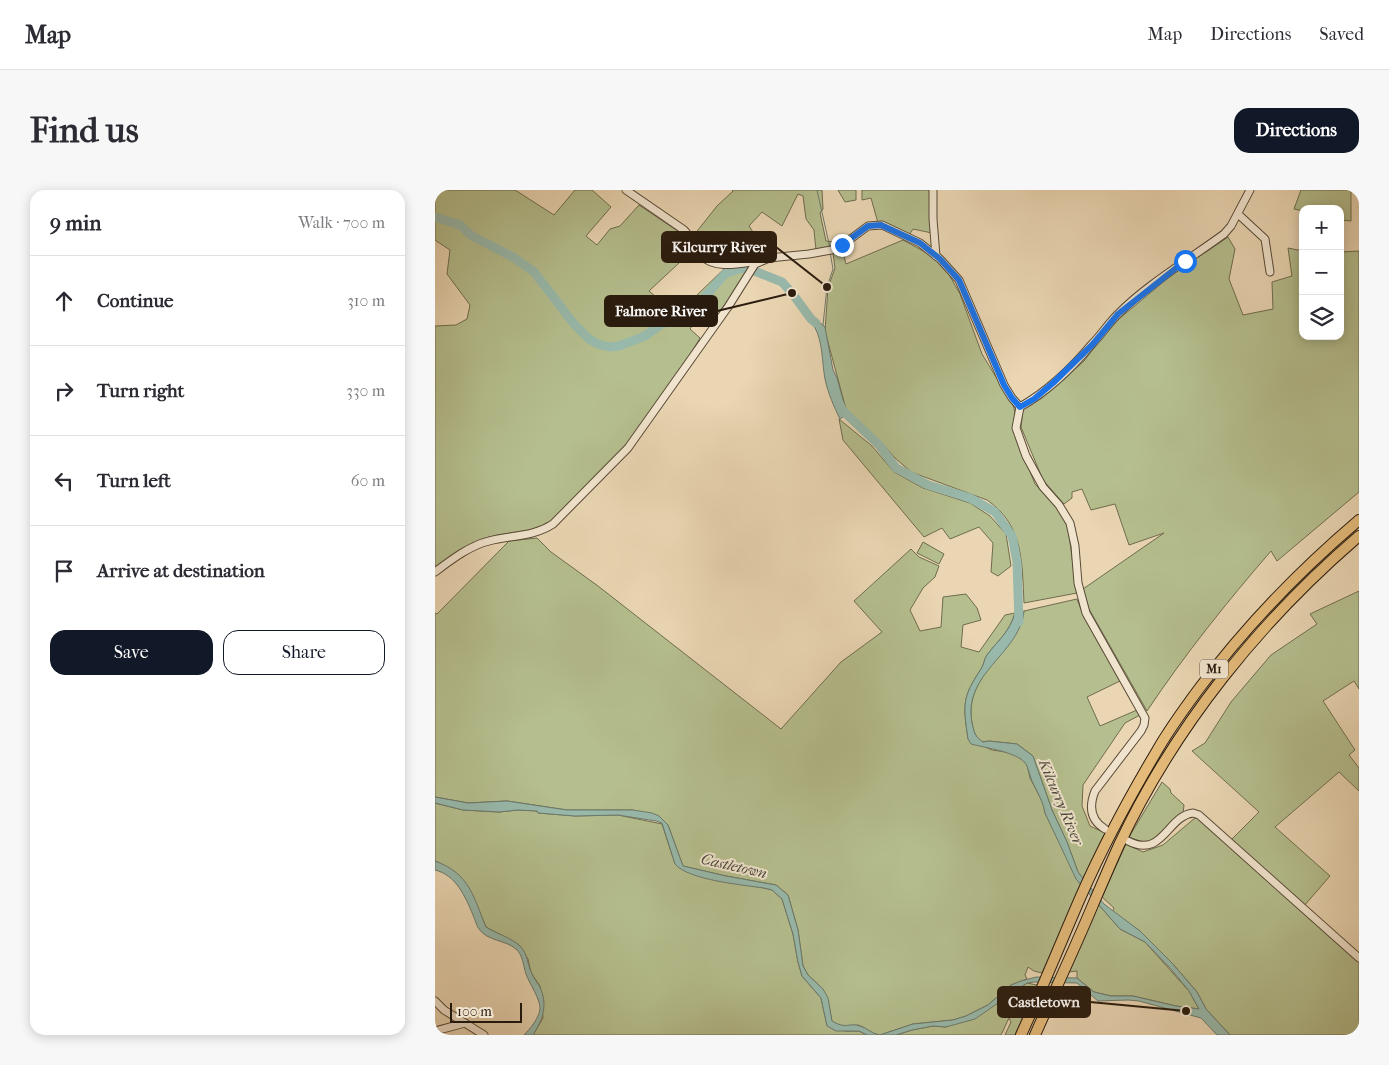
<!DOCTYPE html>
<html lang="en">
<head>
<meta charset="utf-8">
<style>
	body { margin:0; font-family:"IM FELL French Canon",serif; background:#f7f7f7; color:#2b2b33 }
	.controls { position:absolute; right:15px; top:15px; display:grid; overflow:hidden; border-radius:10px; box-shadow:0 2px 12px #0003 }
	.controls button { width:45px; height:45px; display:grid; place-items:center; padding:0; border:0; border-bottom:1px solid #e1e1e2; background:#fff; color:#2b2b33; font:25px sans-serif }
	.scale { position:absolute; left:15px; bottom:12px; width:72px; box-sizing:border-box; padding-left:5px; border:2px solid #291b0e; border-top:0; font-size:14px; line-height:18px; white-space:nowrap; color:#291b0e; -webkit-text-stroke:4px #f1e4ce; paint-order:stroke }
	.stop { position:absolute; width:15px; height:15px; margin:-11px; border:4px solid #1a73e8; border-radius:50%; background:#fff }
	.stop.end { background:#1a73e8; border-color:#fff; box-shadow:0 1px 5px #0008 }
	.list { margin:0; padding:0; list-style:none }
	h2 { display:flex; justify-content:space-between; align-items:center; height:65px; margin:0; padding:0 20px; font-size:21px }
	h2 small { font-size:16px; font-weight:400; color:#7c7c81 }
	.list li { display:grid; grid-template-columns:32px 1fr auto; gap:15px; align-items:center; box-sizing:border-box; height:90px; padding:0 20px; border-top:1px solid #e1e1e2 }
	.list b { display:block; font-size:19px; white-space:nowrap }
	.list em { font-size:16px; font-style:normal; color:#7c7c81 }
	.actions { display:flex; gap:10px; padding:15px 20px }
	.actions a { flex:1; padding:11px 0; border:1px solid #111827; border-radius:15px; text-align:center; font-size:18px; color:#111827 }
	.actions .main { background:#111827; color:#fff }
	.icon { flex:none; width:28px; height:28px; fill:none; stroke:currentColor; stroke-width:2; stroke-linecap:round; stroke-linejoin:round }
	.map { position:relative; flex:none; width:924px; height:845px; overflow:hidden; border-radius:15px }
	header { display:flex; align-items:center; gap:30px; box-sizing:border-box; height:70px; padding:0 25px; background:#fff; border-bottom:1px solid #e1e1e2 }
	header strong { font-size:24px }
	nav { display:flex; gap:28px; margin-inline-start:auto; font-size:18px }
	.intro { display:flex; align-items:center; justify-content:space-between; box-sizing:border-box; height:120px; padding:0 30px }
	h1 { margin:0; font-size:35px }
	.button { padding:12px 22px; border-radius:15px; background:#111827; color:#fff; font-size:18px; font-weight:700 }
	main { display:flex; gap:30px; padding:0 30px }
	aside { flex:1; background:#fff; border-radius:15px; box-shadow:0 2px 12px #0003 }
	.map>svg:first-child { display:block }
	.green { fill:#b5be8e; stroke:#6f6c4e }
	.water { fill:#98b9ab; stroke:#6c7a6c }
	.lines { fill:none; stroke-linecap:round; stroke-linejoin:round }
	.stream { stroke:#6c7a6c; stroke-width:1 }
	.river { stroke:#98b9ab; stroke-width:9 }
	.minor-casing { stroke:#594a37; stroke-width:9 }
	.highway-casing { stroke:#291b0e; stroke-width:12 }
	.minor { stroke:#f1e4ce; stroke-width:7 }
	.highway { stroke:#e5bb7a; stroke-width:10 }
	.route { stroke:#1a73e8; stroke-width:6 }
	.labels { text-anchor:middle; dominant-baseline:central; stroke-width:4; stroke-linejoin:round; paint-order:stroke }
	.shield { fill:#f1e4ce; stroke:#655748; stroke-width:1 }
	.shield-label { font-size:12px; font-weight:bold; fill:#291b0e }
	.water-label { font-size:15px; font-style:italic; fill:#4a4a3d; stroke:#f1e4ce }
	.leader { fill:none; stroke:#291b0e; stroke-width:2 }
	.callout-dot { fill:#291b0e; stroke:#f1e4ce; stroke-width:2 }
	.callout { fill:#291b0e; stroke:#291b0e; stroke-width:2 }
	.callout-label { font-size:15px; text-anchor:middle; font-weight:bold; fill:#fff }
</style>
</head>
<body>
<header>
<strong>Map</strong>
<nav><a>Map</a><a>Directions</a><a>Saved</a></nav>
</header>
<div class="intro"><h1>Find us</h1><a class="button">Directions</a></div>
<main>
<aside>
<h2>9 min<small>Walk · 700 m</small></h2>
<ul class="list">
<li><svg class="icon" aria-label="ahead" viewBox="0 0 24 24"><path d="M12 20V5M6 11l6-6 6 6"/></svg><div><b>Continue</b></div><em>310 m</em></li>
<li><svg class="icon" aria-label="right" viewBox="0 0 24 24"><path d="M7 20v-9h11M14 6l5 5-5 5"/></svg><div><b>Turn right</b></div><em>330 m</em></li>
<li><svg class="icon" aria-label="left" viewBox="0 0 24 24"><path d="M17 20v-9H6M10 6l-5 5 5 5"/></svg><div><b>Turn left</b></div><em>60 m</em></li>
<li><svg class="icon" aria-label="arrive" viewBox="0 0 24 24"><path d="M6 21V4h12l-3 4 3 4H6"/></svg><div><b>Arrive at destination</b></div></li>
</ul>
<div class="actions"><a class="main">Save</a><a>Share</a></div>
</aside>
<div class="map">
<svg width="924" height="845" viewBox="0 0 924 845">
	<rect width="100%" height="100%" fill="#ead6b3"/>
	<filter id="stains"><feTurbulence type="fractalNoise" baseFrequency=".004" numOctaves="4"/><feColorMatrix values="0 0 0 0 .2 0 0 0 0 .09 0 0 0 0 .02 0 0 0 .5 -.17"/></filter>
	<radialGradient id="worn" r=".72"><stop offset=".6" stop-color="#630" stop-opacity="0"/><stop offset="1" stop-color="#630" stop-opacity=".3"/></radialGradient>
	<g class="green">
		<path d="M0 0H80L119 25 140 0H157L176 17 151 46 162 55 175 39 185 36 204 15 250 46 259 59 214 101 244 127 261 106 292 76 317 74 312 85 284 122 270 115 255 139 265 148 240 190 194 254 113 335C91 343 68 342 47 349 30 356 15 367 0 378V136L21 135 32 129 35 115 12 84 15 60 0 50Z"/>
		<path d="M297 0H387L388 19 385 23 391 51 400 52 403 54 381 60 379 40 371 29 368 6 363 4 347 36 327 22 314 36 318 42 291 70C275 65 268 58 259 45L282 16 298 1Z"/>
		<path d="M403 0H421V10L410 12Z"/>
		<path d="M427 0H496L497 43 478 39 474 45 443 33 436 8 427 10Z"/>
		<path d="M866 0H916V31L905 30V19H868V21L859 19Z"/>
		<path d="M793 47 800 59 794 89 808 125 838 119 837 92 857 86 853 58 868 61V146H905V62L924 61V302L842 371 836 361C792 412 750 464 712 521L654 419 648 399 729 343 694 355 680 314 656 320 647 299 637 302V308L629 314 608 290 586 237 588 219 607 208 649 171 671 142 685 128 738 84Z"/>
		<path d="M468 50 499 67 512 81 525 104 547 164 578 215 580 222 578 239 600 294 625 321 633 338 642 403 589 413C587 374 589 335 552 310L476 282 460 268 447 253 411 219 390 141 393 98 400 78 398 63 408 62 411 74Z"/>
		<path d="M404 229 437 256 459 282 488 298 535 313 555 326 571 344 576 376 563 386 556 382 558 353 544 337 515 349 507 338 489 347 408 250Z"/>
		<path d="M102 348 116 362 163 396 346 539 406 472 447 442 419 411 476 359 484 367 504 376 500 387 488 398 475 420 485 441 506 437 508 407 531 404 542 418 546 430 528 435 526 457 544 462 570 425 580 423C574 443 564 449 552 465 549 469 549 475 546 479 527 508 528 514 533 549L557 560 577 563 588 570 592 575 595 588 608 613 610 623 646 695 607 783 599 781 593 777 590 785 592 789 576 795 553 815 531 826 518 830 478 834 445 845 435 843 428 837 423 835 407 837 397 832 394 816 388 799 373 785 368 776 363 740 353 705 341 695 291 686 248 676 233 635 198 620H132L72 611 33 613 0 607V423L2 424 74 351Z"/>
		<path d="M488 352 509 364 504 374 482 363Z"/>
		<path d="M924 401V499L919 491 888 511 920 560 914 565 924 578V601L904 582 840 637 895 686 869 716 796 650 824 622 757 561 770 553 796 512 836 465 882 434 875 424Z"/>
		<path d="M642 409 649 427 685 491 652 507 665 536 702 520 705 525 690 533 648 595 647 616 655 636 670 643 648 689 643 682 632 652 617 620 598 566 582 554 554 551 547 552C540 547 539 542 537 533 530 498 558 475 576 448 583 439 588 432 589 421Z"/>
		<path d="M727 592 735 599 736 603 749 615 748 624 720 650 710 653 694 647Z"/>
		<path d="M0 613 28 620 64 622 83 620 102 621 103 623 140 626 183 625 227 634 240 674 272 688 329 698 337 700 347 709 358 744 363 772 367 786 386 808 392 835 410 841H424L432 845H98L108 828 105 796 96 783 93 769 84 755 51 737 45 723 6 674 0 671Z"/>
		<path d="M761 627 924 772V839L920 845H795L771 819 762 802 737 773 705 741 677 722 679 718 667 707 691 654 708 662 728 655Z"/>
		<path d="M663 714 685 739 710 752 754 801 764 819 741 816 698 806H676L659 802 642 788V781L633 782Z"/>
		<path d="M592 793 602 795 580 845H570L576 832 574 828 566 845H461L477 840 498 836 511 837 566 812Z"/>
	</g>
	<g class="water">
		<path d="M376 125 390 137 398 180 402 188 412 224 405 229C399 217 393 203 390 189 386 167 389 144 372 127Z"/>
		<path d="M589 421C585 464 527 483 537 533 539 542 540 547 548 552L554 551 582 554 598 566 617 620 632 652 643 682 669 714 705 741 737 773 762 802 771 819 795 845H782L766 828 704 811 693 810 663 811 642 793 599 792 592 793 540 829 511 837 498 836 477 840 461 845H445L478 834 518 830 531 826 553 815 576 795 586 791 601 787 642 788 659 802 676 806H698L741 816 764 819 754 801 735 778 710 752 685 739 641 689 610 623C608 611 602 602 597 591 595 586 594 581 592 576 586 562 550 558 536 554L533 549C528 514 527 508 546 479 549 475 549 469 552 465 564 449 574 443 580 423Z"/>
		<path d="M0 607 33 613 72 611 132 620H198L217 623 224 626 233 635 248 676 291 686 341 695 353 705 363 740 368 776 373 785 388 799 393 808 397 831C412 840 414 832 425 836 432 838 436 843 444 845H432L424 841H401L392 836 386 808 367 786 363 772 358 744 347 709 337 700 329 698C308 695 253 690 240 674L227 633 221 631 183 625 140 626 103 623 102 621 83 620 64 622 28 620 0 613Z"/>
		<path d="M0 671C35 684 38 706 51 737 62 744 75 747 85 756 93 764 92 774 97 784 99 789 103 793 105 797 113 815 108 829 98 845H89C95 839 104 828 105 819 106 810 94 793 91 784 88 775 88 765 81 759 71 750 52 751 44 739 41 735 40 729 38 725 30 706 21 685 0 680Z"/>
	</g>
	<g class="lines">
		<g class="stream">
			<path d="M382 0 395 58"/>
			<path d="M388 135 392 97 398 79 395 62"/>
		</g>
		<g class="river">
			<path d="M0 27 25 35 37 46 78 67 99 82 139 134 154 149 163 154 174 157 184 156 210 146 228 133 242 132 256 122 290 84 303 79 312 78 347 92 357 103 376 129 381 133"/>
			<path d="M405 215 407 220 444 255 461 278 493 295 535 308 560 322 577 346 582 372 584 432"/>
		</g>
		<defs>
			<g id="minor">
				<path d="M191 0 249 40C257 48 260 58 267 66 280 80 307 73 324 71"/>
				<path d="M498 0V29L501 66"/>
				<path d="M803 24 830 49 835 82"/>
				<path d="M0 382C16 370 34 356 54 351 77 345 98 347 118 334L193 258 293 117 320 74 334 68 374 64 402 59 433 36 447 35 485 53 505 69 524 90 569 195 577 208 585 217"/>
				<path d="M670 639C655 630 654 616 660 601L706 541 709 535 710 528 651 423 643 393 640 356 635 333 624 315 608 297 591 266 581 238 585 217C613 201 637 178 657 154 666 145 673 134 682 125 711 95 755 69 789 44L796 36 815 0"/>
				<path d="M693 651C728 669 732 626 758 623L764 625 924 768"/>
				<path d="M0 811 9 820 49 845"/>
				<path d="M0 841 30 833"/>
			</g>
			<g id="highway">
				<path d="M586 845C607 799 626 752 646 706 668 656 695 606 723 559 735 538 749 519 763 500 810 437 864 381 924 330"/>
				<path d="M600 845C619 802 639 760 657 717 666 696 675 675 684 655 740 536 825 431 924 346"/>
			</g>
		</defs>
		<use href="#minor" class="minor-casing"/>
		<use href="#highway" class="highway-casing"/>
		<use href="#minor" class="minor"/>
		<use href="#highway" class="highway"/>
	</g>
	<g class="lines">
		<path class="route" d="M407 55 433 36 446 35 485 53 505 69 524 90 569 195 577 208 585 217 599 209 618 193 658 154 683 124 750 71"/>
	</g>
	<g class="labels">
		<rect class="shield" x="765" y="469.5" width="28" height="19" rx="4"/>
		<g class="shield-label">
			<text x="779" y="479">M1</text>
		</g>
		<g class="water-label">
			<text transform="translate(626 612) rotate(67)">Kilcurry River</text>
			<text transform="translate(299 676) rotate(13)">Castletown</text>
		</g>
	</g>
	<path class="leader" d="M392 97L341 57M357 103L282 121M751 821L655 812"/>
	<g class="callout-dot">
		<circle cx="392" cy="97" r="5"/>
		<circle cx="357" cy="103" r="5"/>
		<circle cx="751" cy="821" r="5"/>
	</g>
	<g class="callout">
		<rect x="227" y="42" width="114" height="30" rx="5"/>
		<rect x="170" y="106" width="112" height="30" rx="5"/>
		<rect x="563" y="797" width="92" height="30" rx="5"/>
	</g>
	<g class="callout-label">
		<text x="284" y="62">Kilcurry River</text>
		<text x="226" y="126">Falmore River</text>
		<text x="609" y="817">Castletown</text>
	</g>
	<rect width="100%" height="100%" filter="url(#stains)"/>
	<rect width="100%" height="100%" fill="url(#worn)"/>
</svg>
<div class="controls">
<button>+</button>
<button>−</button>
<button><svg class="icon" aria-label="layers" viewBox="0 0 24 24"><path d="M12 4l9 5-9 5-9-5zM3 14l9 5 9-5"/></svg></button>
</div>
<div class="scale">100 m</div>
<div class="stop" style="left:750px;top:71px"></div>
<div class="stop end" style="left:407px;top:55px"></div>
</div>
</main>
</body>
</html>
